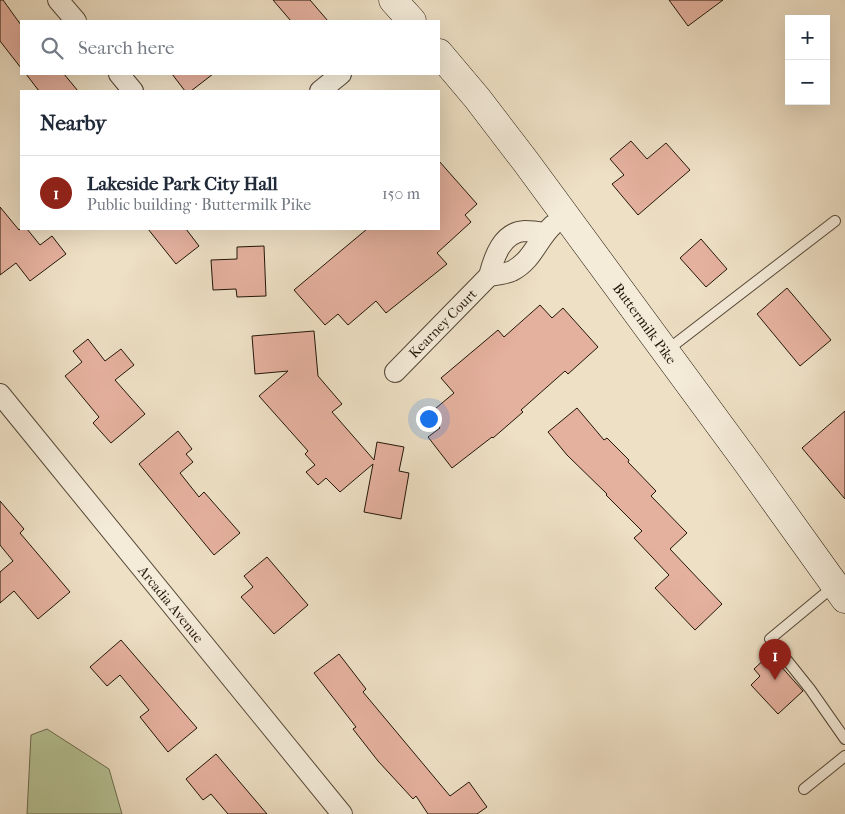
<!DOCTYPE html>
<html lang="en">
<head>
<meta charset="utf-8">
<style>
	body { margin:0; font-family:"IM FELL French Canon",serif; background:#f2f2f3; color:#1f2937 }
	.controls { position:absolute; right:15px; top:15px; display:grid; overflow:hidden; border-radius:0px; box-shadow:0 5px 20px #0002 }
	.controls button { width:45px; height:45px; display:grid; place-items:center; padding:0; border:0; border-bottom:1px solid #e0e1e3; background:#fff; color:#1f2937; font:25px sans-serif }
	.you { position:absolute; left:428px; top:418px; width:18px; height:18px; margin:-12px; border:4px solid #fff; border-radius:50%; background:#1a73e8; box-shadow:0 0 0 8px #1a73e833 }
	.badge { display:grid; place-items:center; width:32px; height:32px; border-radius:50%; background:#8f2418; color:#fff; font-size:16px; font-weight:700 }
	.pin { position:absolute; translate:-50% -41px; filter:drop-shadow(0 1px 2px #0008) }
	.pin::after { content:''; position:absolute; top:26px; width:18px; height:15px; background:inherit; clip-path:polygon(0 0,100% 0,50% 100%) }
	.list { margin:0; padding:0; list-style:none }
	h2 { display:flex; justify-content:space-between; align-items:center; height:65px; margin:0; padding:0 20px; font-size:21px }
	h2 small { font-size:16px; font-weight:400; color:#747a83 }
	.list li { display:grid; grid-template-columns:32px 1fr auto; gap:15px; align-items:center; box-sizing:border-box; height:75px; padding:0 20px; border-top:1px solid #e0e1e3 }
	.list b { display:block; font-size:19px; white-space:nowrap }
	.list p { margin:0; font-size:16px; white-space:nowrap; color:#747a83 }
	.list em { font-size:16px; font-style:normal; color:#747a83 }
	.icon { flex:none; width:28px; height:28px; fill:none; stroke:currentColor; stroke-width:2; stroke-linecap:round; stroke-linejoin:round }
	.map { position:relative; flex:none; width:845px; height:814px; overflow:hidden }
	.search { position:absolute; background:#fff; box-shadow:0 5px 20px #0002; left:20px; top:20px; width:420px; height:55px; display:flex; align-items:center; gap:12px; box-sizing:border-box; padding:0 18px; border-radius:0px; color:#747a83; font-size:19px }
	.panel { position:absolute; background:#fff; box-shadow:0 5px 20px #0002; left:20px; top:90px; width:420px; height:140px; border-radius:0px }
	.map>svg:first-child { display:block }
	.green { fill:#b6c396; stroke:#6c6c4f }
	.building { fill:#e5b19f; stroke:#221608 }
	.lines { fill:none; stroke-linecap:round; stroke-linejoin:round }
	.lane-casing { stroke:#554837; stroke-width:12 }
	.street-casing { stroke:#554837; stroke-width:22 }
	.secondary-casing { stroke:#221608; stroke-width:29 }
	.lane { stroke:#f4ebd9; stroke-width:10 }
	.street { stroke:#f4ebd9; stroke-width:20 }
	.secondary { stroke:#f4ebd9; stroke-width:28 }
	.labels { text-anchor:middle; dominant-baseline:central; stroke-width:4; stroke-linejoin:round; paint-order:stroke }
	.street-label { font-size:14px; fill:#221608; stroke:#f4ebd9 }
</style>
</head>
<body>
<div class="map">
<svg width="845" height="814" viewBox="0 0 845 814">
	<rect width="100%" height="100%" fill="#eee0c5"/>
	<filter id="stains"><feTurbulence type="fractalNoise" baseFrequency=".004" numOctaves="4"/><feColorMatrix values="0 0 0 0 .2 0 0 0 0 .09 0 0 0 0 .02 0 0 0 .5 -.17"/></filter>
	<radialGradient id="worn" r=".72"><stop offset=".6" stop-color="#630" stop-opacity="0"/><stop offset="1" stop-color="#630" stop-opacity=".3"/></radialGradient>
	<path class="green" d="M47 729 109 769 122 814H27L31 735Z"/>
	<g class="building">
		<path d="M0 0H3L21 25V68L0 41Z"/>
		<path d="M273 0H310L328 21H291Z"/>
		<path d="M669 0H723L688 26Z"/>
		<path d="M26 74H64L78 91H39Z"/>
		<path d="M172 74H213L191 91H185Z"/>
		<path d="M631 141 647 159 666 143 690 170 638 215 612 184 624 175 610 159Z"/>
		<path d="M439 161 477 204 465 215 471 222 437 253 447 264 386 313 376 301 348 325 338 314 325 325 294 290 367 229H439Z"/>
		<path d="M0 207 19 230 21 228 27 229 40 245 52 236 66 254 30 281 16 263 0 275Z"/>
		<path d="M148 229H186L199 246 176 264Z"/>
		<path d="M701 239 727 269 706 287 680 258Z"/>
		<path d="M264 246 266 296 237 297 236 289 213 290 211 260 237 259V247Z"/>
		<path d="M787 288 831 340 800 366 757 314Z"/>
		<path d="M540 305 552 318 563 308 598 347 568 374 565 371 521 410 523 412 493 438 492 437 452 468 428 437 440 428 429 414 454 393 441 378 498 330 504 337Z"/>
		<path d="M314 331 318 376 342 404 332 412 374 460 377 442 404 447 399 471 409 473 401 519 364 512 373 464 340 492 326 478 318 485 306 472 315 465 305 454 308 451 259 396 288 371 255 374 252 336Z"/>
		<path d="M88 339 105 361 121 349 134 365 115 380 145 414 111 443 93 423 99 417 65 376 82 362 73 351Z"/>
		<path d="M577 408 604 440 607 438 629 460 628 462 656 491 651 496 687 533 670 549 722 604 695 630 655 588 669 575 634 538 642 531 606 495 607 494 567 455 548 432Z"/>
		<path d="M845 411V499L802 448Z"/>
		<path d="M178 431 192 449 186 454 193 462 180 473 199 497 204 492 240 533 214 555 139 464Z"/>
		<path d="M0 501 24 529 20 533 70 592 38 619 14 591 0 603V572L13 561 0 545Z"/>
		<path d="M267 557 308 605 274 634 241 597 253 587 244 576Z"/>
		<path d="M121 640 197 728 168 752 140 717 149 710 120 675 107 686 90 667Z"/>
		<path d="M339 654 366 689 363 692 450 796 469 782 487 807 477 814H428L416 796 413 799 378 761 353 729 356 727 314 673Z"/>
		<path d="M770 654 803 691 778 714 751 685 760 676 754 669Z"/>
		<path d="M216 754 267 814H228L211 794 203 800 186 779Z"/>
	</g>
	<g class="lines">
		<defs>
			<g id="lane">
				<path d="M666 351 835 221"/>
				<path d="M834 586 770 639 810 689 845 739"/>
				<path d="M804 789 845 756"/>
			</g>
			<g id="street">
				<path d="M58 0 76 21"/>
				<path d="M119 74 133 91"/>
				<path d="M320 91 341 74"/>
				<path d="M489 276C496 275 505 274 512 271 533 260 537 240 553 225"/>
				<path id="s1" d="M395 372 489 276C494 257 502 232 525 231 532 231 539 232 545 233"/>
				<path id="s2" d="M0 394 342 814"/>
			</g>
			<g id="secondary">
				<path d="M393 0 412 21"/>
				<path id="s3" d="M439 53 477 98 526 162 746 461 845 599"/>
			</g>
		</defs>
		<use href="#lane" class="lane-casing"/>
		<use href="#street" class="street-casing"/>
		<use href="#secondary" class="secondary-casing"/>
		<use href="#lane" class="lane"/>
		<use href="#street" class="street"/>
		<use href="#secondary" class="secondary"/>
	</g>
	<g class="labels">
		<g class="street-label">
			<text stroke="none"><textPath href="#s1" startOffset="68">Kearney Court</textPath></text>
			<text stroke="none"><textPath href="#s3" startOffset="340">Buttermilk Pike</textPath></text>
			<text stroke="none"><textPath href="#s2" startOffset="271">Arcadia Avenue</textPath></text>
		</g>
	</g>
	<rect width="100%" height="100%" filter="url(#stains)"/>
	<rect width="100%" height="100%" fill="url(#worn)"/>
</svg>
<div class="controls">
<button>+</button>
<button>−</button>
</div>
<div class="you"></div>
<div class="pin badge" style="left:775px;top:680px">1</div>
<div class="search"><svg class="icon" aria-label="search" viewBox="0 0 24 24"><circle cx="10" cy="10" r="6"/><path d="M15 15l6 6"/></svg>Search here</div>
<section class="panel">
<h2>Nearby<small></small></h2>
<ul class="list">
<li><span class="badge">1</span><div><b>Lakeside Park City Hall</b><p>Public building · Buttermilk Pike</p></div><em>150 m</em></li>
</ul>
</section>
</div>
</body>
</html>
